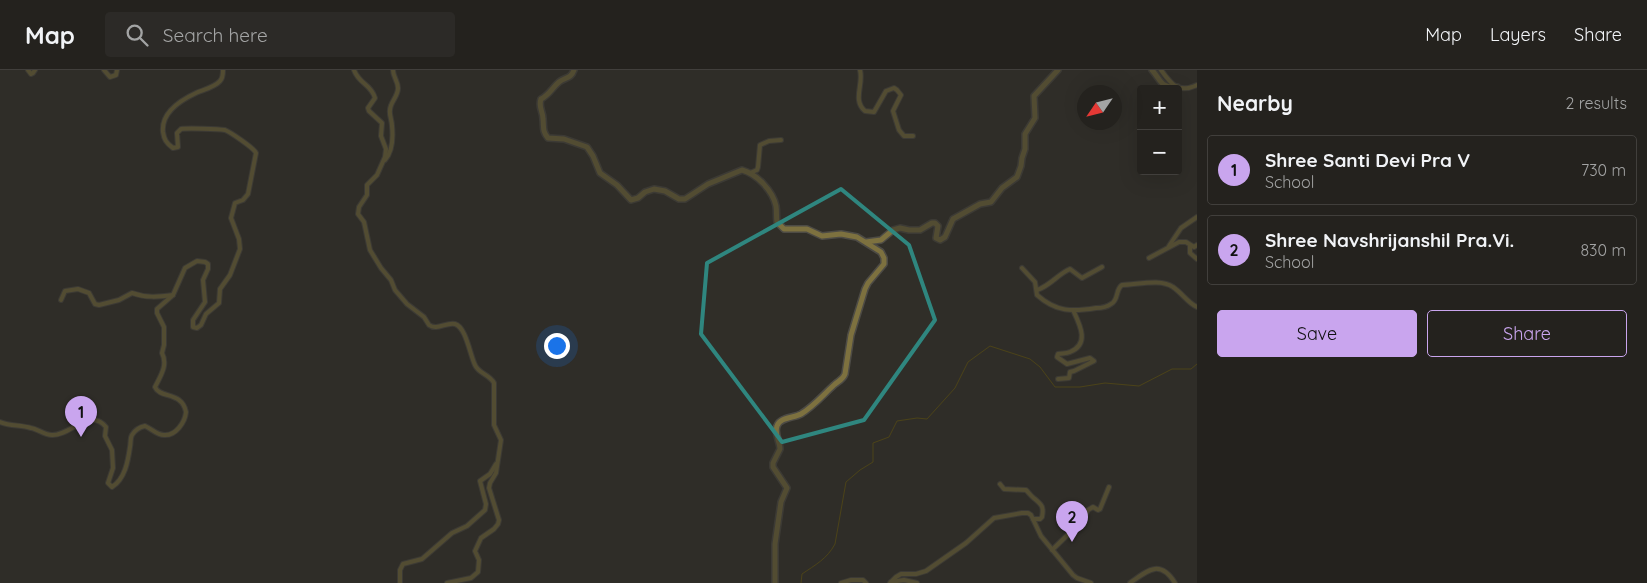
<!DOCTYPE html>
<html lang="en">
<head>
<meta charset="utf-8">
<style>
	body { margin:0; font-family:Quicksand,sans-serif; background:#2c2a27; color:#f1f3f6 }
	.controls { position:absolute; right:15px; top:15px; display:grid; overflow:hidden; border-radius:5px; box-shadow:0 5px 20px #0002 }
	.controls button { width:45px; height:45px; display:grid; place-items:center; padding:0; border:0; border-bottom:1px solid #413f3c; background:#24221e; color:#f1f3f6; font:25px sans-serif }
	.compass { position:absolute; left:1077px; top:15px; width:45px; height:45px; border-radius:50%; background:#24221e; box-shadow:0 5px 20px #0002; rotate:235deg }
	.you { position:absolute; left:556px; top:275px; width:18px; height:18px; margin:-12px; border:4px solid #fff; border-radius:50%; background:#1a73e8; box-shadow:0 0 0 8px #1a73e833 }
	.badge { display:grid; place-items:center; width:32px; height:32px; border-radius:50%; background:#c9a5ee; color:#111; font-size:16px; font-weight:700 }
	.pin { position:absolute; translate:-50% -41px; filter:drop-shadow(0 1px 2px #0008) }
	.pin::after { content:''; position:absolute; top:26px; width:18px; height:15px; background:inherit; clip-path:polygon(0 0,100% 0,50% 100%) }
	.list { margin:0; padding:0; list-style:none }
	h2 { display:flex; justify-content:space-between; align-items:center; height:65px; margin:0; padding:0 20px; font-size:21px }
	h2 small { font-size:16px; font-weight:400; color:#a3a4a4 }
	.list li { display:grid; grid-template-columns:32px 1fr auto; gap:15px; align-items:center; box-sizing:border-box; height:70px; margin:0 10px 10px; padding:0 10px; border:1px solid #413f3c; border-radius:5px }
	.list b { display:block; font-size:19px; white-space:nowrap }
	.list p { margin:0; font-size:16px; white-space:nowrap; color:#a3a4a4 }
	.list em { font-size:16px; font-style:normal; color:#a3a4a4 }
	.actions { display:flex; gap:10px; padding:15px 20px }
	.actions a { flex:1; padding:11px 0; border:1px solid #c9a5ee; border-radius:5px; text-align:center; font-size:18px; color:#c9a5ee }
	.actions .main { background:#c9a5ee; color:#111 }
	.icon { flex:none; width:28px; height:28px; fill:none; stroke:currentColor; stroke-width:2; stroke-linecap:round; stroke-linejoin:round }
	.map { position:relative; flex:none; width:1197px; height:513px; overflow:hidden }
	header { display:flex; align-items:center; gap:30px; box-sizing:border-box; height:70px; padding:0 25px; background:#24221e; border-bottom:1px solid #413f3c }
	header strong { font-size:24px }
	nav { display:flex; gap:28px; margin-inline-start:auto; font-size:18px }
	.search { width:350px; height:45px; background:#2c2a27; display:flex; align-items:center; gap:12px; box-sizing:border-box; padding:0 18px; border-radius:5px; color:#a3a4a4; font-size:19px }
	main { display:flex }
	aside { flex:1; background:#24221e }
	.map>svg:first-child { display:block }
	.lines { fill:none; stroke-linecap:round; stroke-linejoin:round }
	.stream { stroke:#6e5d07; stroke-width:1 }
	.minor-casing { stroke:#4d4b45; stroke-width:6 }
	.tertiary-casing { stroke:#4d4b45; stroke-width:8 }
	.minor { stroke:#7d713f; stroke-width:4 }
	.tertiary { stroke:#7d713f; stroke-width:5 }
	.marked { fill:none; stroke:#2f867f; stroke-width:4; stroke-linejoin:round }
</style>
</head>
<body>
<header>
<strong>Map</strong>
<div class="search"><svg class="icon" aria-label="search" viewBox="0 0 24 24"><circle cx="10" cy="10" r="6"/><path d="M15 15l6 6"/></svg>Search here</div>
<nav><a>Map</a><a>Layers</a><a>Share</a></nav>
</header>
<main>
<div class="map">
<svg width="1197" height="513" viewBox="0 0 1197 513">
	<rect width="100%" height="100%" fill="#302e28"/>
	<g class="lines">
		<path class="stream" d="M801 513 802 504C815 495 827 489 835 474L846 412 860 400 873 392V373L889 367 897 351 917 348 927 349 955 318 968 292 990 276 1030 289 1040 297 1055 317H1080L1105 313 1139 316 1172 299H1191L1197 294"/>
		<defs>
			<g id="minor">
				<path d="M28 0 31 4 33 3 35 0"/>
				<path d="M104 0 110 7 116 5 117 0"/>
				<path d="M354 0C359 14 371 14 375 28L368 38 369 41 382 53 381 66 386 79 385 87 377 105 367 115V125L359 137 358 144 364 152 370 180 381 198 391 210 395 220 407 234 424 247 429 255C437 261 446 252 455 254 466 257 470 285 475 295 479 304 489 304 494 313V355L501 370 496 403 490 413 489 418 499 450 498 454 494 459 481 468 475 481 479 490 478 502 471 508 447 513"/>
				<path d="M860 0C864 14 852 30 865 41L874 42 886 21 894 18 897 20 901 25 893 41 899 60 904 66H913"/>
				<path d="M1161 0C1171 14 1178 24 1197 15"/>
				<path d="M385 90C393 81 393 66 392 56 392 50 389 45 390 40 390 32 398 27 398 18 398 11 393 7 393 0"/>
				<path d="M750 103 757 100 758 97 760 75 769 71 781 70"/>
				<path d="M1169 176 1181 158 1197 147"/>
				<path d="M1190 176V183L1197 189"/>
				<path d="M1149 188 1179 172H1186L1194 177 1197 175"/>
				<path d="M1022 198 1035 212 1037 225C1056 242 1072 242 1096 238 1101 238 1107 237 1111 234 1119 230 1115 220 1122 215 1136 215 1161 208 1173 217 1182 223 1188 233 1197 237"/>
				<path d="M1037 220C1050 216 1058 204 1070 199L1082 208 1102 197"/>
				<path d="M61 230 65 221 78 219 89 223 95 234 99 235 119 230 132 223C146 228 158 227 173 225"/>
				<path d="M1058 309 1069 308 1070 302 1074 301 1094 291 1090 288 1067 294 1057 287 1058 284C1062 283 1066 284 1070 282 1090 274 1080 255 1073 240"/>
				<path d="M0 352C10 356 20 355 31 358 38 359 44 365 52 365 70 366 90 337 106 357L105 366 112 380 113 398 108 413 112 417C125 409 128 391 130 377 131 373 130 368 132 365 135 360 140 357 145 356 152 359 157 365 164 365 176 366 185 352 186 342 182 321 160 329 155 317 161 305 168 295 162 283L164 275V257L157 243V239L173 225 185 198 197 191 205 192 208 194V199L203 210 205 232 193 250V257L197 258 201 255 206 244 219 233 220 219 230 205 240 179 239 169 231 148 235 133 243 130 248 124 256 83C254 78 230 62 225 60 218 59 188 58 181 59L177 63 178 77 173 78C166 73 164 69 163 62 161 43 181 30 196 23 203 20 215 17 220 11 223 8 223 4 223 0"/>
				<path d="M1000 414 1004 419 1026 420C1029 423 1032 427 1035 429 1042 435 1044 437 1042 447L1040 449H1033"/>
				<path d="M1052 480 1082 451 1088 440 1093 437 1098 440 1100 439 1109 417"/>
				<path d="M891 512 904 510 917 513"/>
				<path d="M400 513V500L403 494 422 489 452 463 467 456 485 440 486 434 480 411 490 404 496 394"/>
				<path d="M841 513 851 510H863L866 513"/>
				<path d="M890 513 896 507 901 504H916L926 501 966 473 994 448 1022 443H1028L1031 445 1041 466 1073 505 1077 508 1091 513"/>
				<path d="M1130 513C1148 500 1160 489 1175 513"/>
			</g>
			<g id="tertiary">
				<path d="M574 0C571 9 565 7 559 12 552 18 549 25 541 29 538 37 543 41 543 49 544 57 542 61 548 68L564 69 587 77 593 86 600 103 617 115 631 130 638 128 645 122 654 119 665 121 679 129H685L708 114 742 100C757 104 773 121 776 136 777 142 776 147 777 152L784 159H807L822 166 841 164 857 167 881 182 884 188V194L868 213 865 219 851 265 845 304C843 310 838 311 834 315 823 325 814 336 801 344 794 348 780 347 777 356 774 364 780 372 780 379L773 393V397L787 418 781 432 775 474V513"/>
				<path d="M1152 0C1161 10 1160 18 1177 17"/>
				<path d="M866 172 881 170 893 160 900 158 909 160H920L932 153H935L938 156 936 168 940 170 945 167 953 149 980 134 991 132 1002 118 1017 107 1021 96 1022 88 1025 79V64L1035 48 1034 26 1058 0"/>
			</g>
		</defs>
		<use href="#minor" class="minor-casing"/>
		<use href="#tertiary" class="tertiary-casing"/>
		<use href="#minor" class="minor"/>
		<use href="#tertiary" class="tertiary"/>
	</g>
	<path d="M0 0H1197V513H0ZM841 119 909 175 935 250 864 350 782 372 701 264 707 193Z" fill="#302e28" fill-opacity=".55" fill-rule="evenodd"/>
	<path class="marked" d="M841 119 909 175 935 250 864 350 782 372 701 264 707 193Z"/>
</svg>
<div class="controls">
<button>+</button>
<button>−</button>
</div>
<svg class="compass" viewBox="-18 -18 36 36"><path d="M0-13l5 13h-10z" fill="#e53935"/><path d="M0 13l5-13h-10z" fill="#a3a4a4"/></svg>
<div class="you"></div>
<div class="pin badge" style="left:81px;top:367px">1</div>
<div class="pin badge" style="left:1072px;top:472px">2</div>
</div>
<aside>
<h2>Nearby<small>2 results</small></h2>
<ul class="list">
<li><span class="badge">1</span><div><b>Shree Santi Devi Pra V</b><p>School</p></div><em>730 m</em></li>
<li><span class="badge">2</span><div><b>Shree Navshrijanshil Pra.Vi.</b><p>School</p></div><em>830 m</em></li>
</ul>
<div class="actions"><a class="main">Save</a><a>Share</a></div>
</aside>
</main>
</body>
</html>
